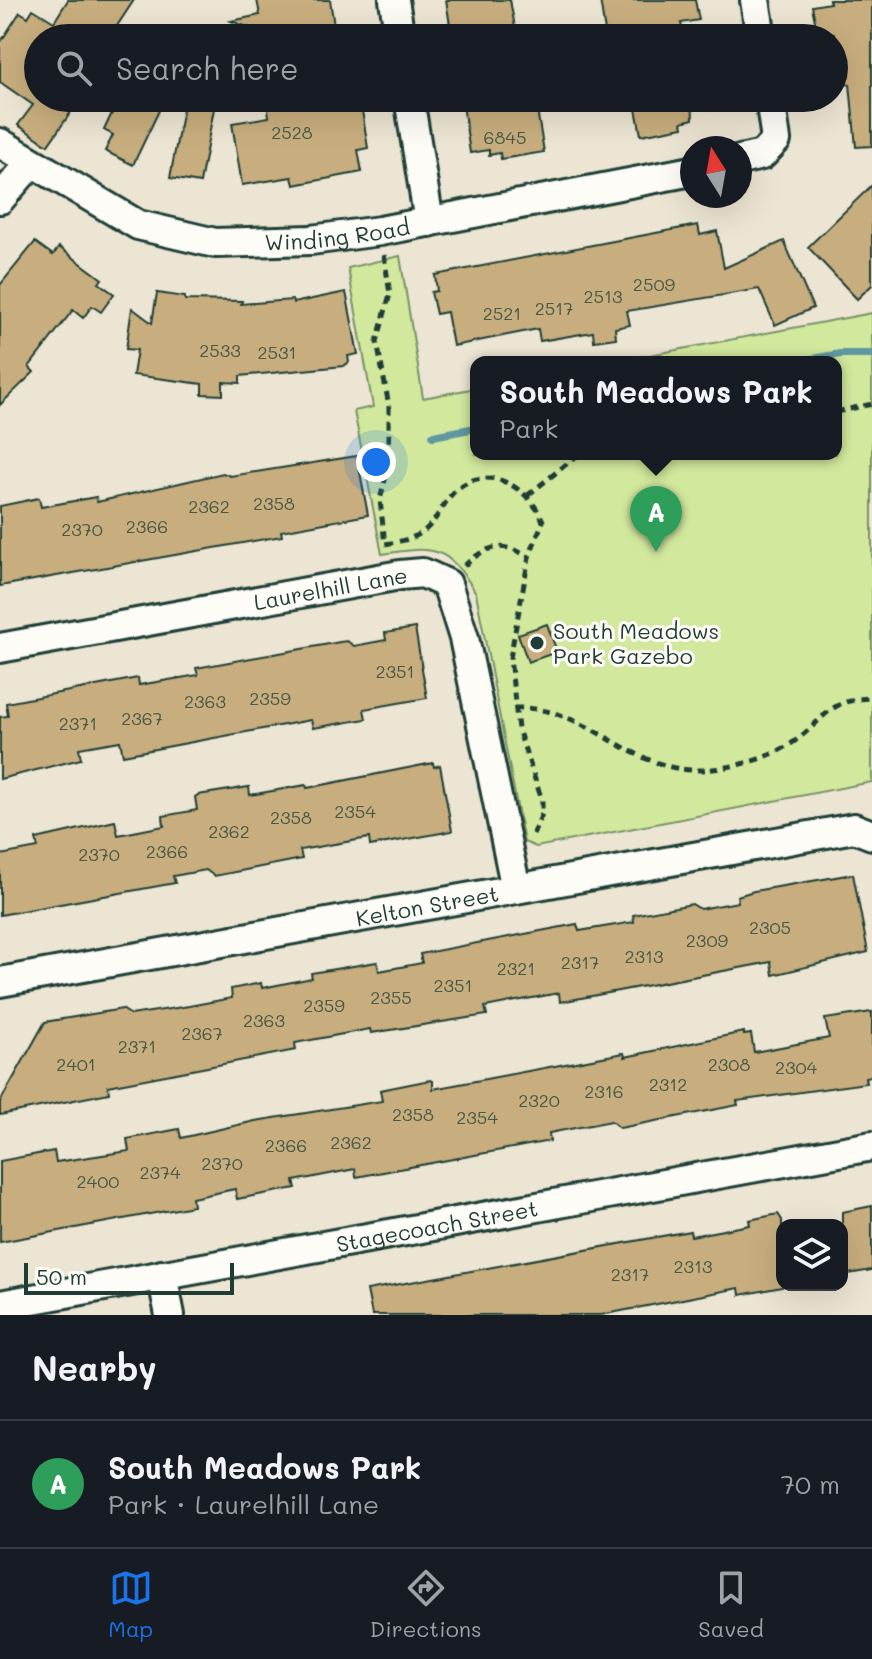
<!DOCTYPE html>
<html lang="en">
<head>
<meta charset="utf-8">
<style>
	body { margin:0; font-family:Mali,sans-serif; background:#242831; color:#f1f3f6 }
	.controls { position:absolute; right:24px; bottom:24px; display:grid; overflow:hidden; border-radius:16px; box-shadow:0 8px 32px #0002 }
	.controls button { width:72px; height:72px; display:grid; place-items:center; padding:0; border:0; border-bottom:2px solid #363941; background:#171b24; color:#f1f3f6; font:40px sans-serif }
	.compass { position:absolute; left:680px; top:136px; width:72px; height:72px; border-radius:50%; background:#171b24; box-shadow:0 8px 32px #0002; rotate:349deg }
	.scale { position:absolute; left:24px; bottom:20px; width:210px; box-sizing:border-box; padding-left:8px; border:4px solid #1f3d34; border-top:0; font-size:22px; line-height:28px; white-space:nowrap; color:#1f3d34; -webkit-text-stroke:6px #fdfcf7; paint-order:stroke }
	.you { position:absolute; left:376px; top:462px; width:28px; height:28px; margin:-20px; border:6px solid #fff; border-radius:50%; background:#1a73e8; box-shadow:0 0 0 12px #1a73e833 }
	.badge { display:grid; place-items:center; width:52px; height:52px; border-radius:50%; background:#1a73e8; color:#fff; font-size:26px; font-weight:700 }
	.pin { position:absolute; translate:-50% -66px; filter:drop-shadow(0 2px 4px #0008) }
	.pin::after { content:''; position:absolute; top:42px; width:28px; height:24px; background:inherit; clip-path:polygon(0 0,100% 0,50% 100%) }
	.popup { position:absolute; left:470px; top:356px; width:372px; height:104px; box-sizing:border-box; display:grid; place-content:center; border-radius:16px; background:#171b24; filter:drop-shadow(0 2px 6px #0005); font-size:26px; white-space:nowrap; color:#9ea1a6 }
	.popup b { font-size:30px; color:#f1f3f6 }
	.popup::after { content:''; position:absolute; left:50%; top:100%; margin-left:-16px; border:16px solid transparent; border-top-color:#171b24 }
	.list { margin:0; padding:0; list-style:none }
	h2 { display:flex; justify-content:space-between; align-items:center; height:104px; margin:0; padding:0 32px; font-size:34px }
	h2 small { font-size:26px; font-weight:400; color:#9ea1a6 }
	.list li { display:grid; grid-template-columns:52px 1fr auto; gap:24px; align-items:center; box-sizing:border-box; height:128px; padding:0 32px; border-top:2px solid #363941 }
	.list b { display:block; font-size:30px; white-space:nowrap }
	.list p { margin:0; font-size:26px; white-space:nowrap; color:#9ea1a6 }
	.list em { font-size:26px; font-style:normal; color:#9ea1a6 }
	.icon { flex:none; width:44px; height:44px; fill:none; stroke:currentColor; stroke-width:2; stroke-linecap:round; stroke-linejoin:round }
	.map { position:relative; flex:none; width:872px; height:1315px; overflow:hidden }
	.search { position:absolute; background:#171b24; box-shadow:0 8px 32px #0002; left:24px; right:24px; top:24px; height:88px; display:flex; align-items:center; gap:20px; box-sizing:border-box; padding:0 28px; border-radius:44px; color:#9ea1a6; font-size:30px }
	.sheet { height:232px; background:#171b24 }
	nav { display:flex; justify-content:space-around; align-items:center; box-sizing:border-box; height:112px; border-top:2px solid #363941; background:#171b24; font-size:22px; color:#9ea1a6 }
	nav a { display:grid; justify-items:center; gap:4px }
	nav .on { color:#1a73e8 }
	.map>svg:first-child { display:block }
	.green { fill:#d2e89d; stroke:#789268; stroke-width:2 }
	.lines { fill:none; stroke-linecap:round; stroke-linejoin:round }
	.stream { stroke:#5e989f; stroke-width:8 }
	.building { fill:#c8ae7e; stroke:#1f3d34; stroke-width:2 }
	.street-casing { stroke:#1f3d34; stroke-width:34 }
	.path { stroke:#1f3d34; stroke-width:5; stroke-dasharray:8 6; stroke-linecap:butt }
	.street { stroke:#fdfcf7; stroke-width:28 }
	.poi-dot { fill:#1f3d34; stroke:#fdfcf7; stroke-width:3 }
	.labels { text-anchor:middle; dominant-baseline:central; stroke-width:6; stroke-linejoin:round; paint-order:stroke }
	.number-label { font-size:18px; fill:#495946 }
	.street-label { font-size:22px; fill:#1f3d34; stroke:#fdfcf7 }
	.poi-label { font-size:22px; fill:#1f3d34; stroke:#fdfcf7; text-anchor:start }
</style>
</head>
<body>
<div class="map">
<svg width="872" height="1315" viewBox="0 0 872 1315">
	<rect width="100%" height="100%" fill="#ede5d3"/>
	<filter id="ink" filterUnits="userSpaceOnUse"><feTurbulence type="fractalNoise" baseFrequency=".0125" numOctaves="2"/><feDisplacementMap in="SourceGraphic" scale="16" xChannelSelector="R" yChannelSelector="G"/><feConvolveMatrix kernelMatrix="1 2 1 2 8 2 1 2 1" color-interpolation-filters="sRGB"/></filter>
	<g filter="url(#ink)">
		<path class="green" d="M400 256 423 398 476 388V454H836V362H613L872 313V782L536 847 524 842 476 593C447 545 434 546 382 554L354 411 373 407 348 268Z"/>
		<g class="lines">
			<g class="stream">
				<path d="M797 362 840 354H872"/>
				<path d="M433 436 476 428"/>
			</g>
		</g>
		<g class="building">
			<path d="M68 0H134L109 38H96L82 29 78 38H38V98H69L63 107 71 112 48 145 18 125 33 105 0 82V43L20 12 28 17 33 9 54 22Z"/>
			<path d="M257 0H330L336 38H278L231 21 260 15Z"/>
			<path d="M446 0H510L517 38H452Z"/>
			<path d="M600 0H695L699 20 681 23 684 38H606Z"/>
			<path d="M829 0H872V146L856 147 850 84 834 86V34L818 37 812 6 830 3Z"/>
			<path d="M119 98H165L133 165 105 151 113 135 104 130Z"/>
			<path d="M185 98H216L200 183 170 178Z"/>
			<path d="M293 98H360L368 148 358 150 362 172 294 185 292 177 242 185 232 123 269 117 267 102Z"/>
			<path d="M462 98H535L544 152 501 159 500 153 489 155V150L470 153Z"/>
			<path d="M634 98H692L693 119 682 122 683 127 641 135Z"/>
			<path d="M872 185V285L857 299 808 247Z"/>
			<path d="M698 225 700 235 717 231 724 268 784 241 813 308 775 325 759 289 627 311 630 325 615 328 616 338 594 341 593 332 540 341 538 329 453 346 447 312 436 314 431 292 437 291 435 275Z"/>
			<path d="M35 242 53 255 59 247 102 279 99 283 114 294 101 312 92 306 83 318 73 310 29 367 34 372 0 405V285Z"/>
			<path d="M346 292 358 354 348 356 349 362 344 366 240 376V383L223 382V395L202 394V384L133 375 137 350 126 349 132 308 152 323 157 293 185 297V300L242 301 241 304 292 300 293 303Z"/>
			<path d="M357 456 368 515 281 531 282 536 0 586V506L39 498 41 507 96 497 97 502 223 473 230 476Z"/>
			<path d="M547 624 557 652 528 662 518 634Z"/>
			<path d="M415 628 427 698 364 709 366 719 313 728 311 720 123 755 120 741 79 748 81 759 0 779V717L8 716 6 703 138 678 139 685 198 675 196 668 340 642 347 641 354 646 386 640 385 633Z"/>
			<path d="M433 763 434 767 440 765 452 831 370 846 369 838 300 850 302 859 214 876 206 870 173 876 175 883 0 915V855L38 848 36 839 115 821 118 835 164 826 163 816 197 810 195 797 198 795 249 787 250 795 306 785 307 788Z"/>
			<path d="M853 874 868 952 773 975 771 962 560 1002 559 993 485 1007 487 1015 371 1033 370 1029 295 1043 296 1050 108 1086 109 1093 0 1115V1102L45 1022 122 1009 131 1015 189 1006 232 998 231 989 261 983 262 988 312 978 311 973 377 962 379 971 422 963 420 954 577 924 579 931 634 922 633 915 692 904 700 909 738 902 737 896 754 891Z"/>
			<path d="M872 1012V1076L865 1077 866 1083 737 1101 738 1105 620 1128 611 1121 549 1133 550 1141 356 1177 355 1169 294 1181 296 1188 237 1199 235 1189 192 1198 193 1206 0 1242V1161L54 1151 56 1162 129 1151 127 1139 179 1129 181 1138 255 1121 382 1101 380 1090 430 1080 433 1081V1089L624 1053 625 1057 744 1032V1035L751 1034 754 1052 829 1038 825 1019Z"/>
			<path d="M872 1206V1270L842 1275V1212Z"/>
			<path d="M778 1214 782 1220V1287L740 1295 739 1288 601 1315H372L367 1290 690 1231 691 1236 750 1225 749 1220Z"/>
		</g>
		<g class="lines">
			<defs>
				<g id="street">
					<path d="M394 0 400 38"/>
					<path d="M755 0 761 38"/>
					<path d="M409 98 429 222"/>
					<path id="s1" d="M0 143 138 225 215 243 311 240 380 231 692 171"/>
					<path d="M740 160 762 155 776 140 770 98"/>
					<path d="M0 199 31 163"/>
					<path id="s2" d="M0 648 400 575 423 573 447 584 464 638 516 889"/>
					<path id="s3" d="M0 982 854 828 872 835"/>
					<path d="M162 1275 170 1315"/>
					<path id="s4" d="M0 1305 872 1146"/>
				</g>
			</defs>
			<use href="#street" class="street-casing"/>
			<g class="path">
				<path d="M384 255 390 294 377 342 389 406V464L380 500 385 544C397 542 410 540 421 533 438 522 442 502 457 489 489 462 530 489 543 521L529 557 510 658 518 729 542 800V814L533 834"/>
				<path d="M836 412 872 404"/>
				<path d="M528 495 579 454"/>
				<path d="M464 566C487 545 502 541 529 557"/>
				<path d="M514 708C590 705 629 773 702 770 733 768 770 759 795 741 826 718 829 699 872 698"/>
			</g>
			<use href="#street" class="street"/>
		</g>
	</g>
	<circle class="poi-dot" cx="537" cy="643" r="8"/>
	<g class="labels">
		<g class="number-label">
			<text x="292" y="132">2528</text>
			<text x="505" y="137">6845</text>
			<text x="654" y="284">2509</text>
			<text x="603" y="296">2513</text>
			<text x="554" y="308">2517</text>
			<text x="502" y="313">2521</text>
			<text x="220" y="350">2533</text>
			<text x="277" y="352">2531</text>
			<text x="274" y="503">2358</text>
			<text x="209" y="506">2362</text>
			<text x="147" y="526">2366</text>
			<text x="82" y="529">2370</text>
			<text x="395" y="671">2351</text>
			<text x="270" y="698">2359</text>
			<text x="205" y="701">2363</text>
			<text x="142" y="718">2367</text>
			<text x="78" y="723">2371</text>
			<text x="355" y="811">2354</text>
			<text x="291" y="817">2358</text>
			<text x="229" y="831">2362</text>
			<text x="167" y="851">2366</text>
			<text x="99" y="854">2370</text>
			<text x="770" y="927">2305</text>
			<text x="707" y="940">2309</text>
			<text x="644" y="956">2313</text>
			<text x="580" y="962">2317</text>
			<text x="516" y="968">2321</text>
			<text x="453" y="985">2351</text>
			<text x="391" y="997">2355</text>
			<text x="324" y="1005">2359</text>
			<text x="264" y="1020">2363</text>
			<text x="202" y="1033">2367</text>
			<text x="137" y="1046">2371</text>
			<text x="76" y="1064">2401</text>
			<text x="729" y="1064">2308</text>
			<text x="796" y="1067">2304</text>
			<text x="668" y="1084">2312</text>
			<text x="604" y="1091">2316</text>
			<text x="539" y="1100">2320</text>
			<text x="413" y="1114">2358</text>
			<text x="477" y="1117">2354</text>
			<text x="351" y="1142">2362</text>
			<text x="286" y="1145">2366</text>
			<text x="222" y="1163">2370</text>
			<text x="160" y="1172">2374</text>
			<text x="98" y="1181">2400</text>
			<text x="693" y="1266">2313</text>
			<text x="630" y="1274">2317</text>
		</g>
		<g class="street-label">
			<text stroke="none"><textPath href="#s1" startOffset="362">Winding Road</textPath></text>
			<text stroke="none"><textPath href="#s2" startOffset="336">Laurelhill Lane</textPath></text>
			<text stroke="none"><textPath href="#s3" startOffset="434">Kelton Street</textPath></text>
			<text stroke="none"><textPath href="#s4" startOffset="444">Stagecoach Street</textPath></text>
		</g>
		<g class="poi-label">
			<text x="553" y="630">South Meadows<tspan x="553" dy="25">Park Gazebo</tspan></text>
		</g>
	</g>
</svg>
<div class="controls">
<button><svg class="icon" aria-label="layers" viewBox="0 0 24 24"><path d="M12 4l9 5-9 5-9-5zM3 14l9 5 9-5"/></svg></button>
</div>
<svg class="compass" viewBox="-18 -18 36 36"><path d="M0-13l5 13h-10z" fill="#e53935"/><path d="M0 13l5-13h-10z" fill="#9ea1a6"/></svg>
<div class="scale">50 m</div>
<div class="you"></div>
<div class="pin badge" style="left:656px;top:552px;background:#2e9e5b">A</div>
<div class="popup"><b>South Meadows Park</b>Park</div>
<div class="search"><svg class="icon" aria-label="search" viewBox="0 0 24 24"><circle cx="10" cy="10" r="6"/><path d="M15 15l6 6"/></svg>Search here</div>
</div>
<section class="sheet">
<h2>Nearby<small></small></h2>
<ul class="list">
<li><span class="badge" style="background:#2e9e5b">A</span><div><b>South Meadows Park</b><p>Park · Laurelhill Lane</p></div><em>70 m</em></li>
</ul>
</section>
<nav>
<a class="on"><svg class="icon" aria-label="map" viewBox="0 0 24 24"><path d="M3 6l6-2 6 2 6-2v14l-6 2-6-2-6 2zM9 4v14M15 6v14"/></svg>Map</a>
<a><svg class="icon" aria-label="directions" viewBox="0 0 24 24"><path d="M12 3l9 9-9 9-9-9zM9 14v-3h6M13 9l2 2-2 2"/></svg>Directions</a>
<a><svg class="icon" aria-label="saved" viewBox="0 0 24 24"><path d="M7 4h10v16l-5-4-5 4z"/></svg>Saved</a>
</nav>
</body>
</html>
